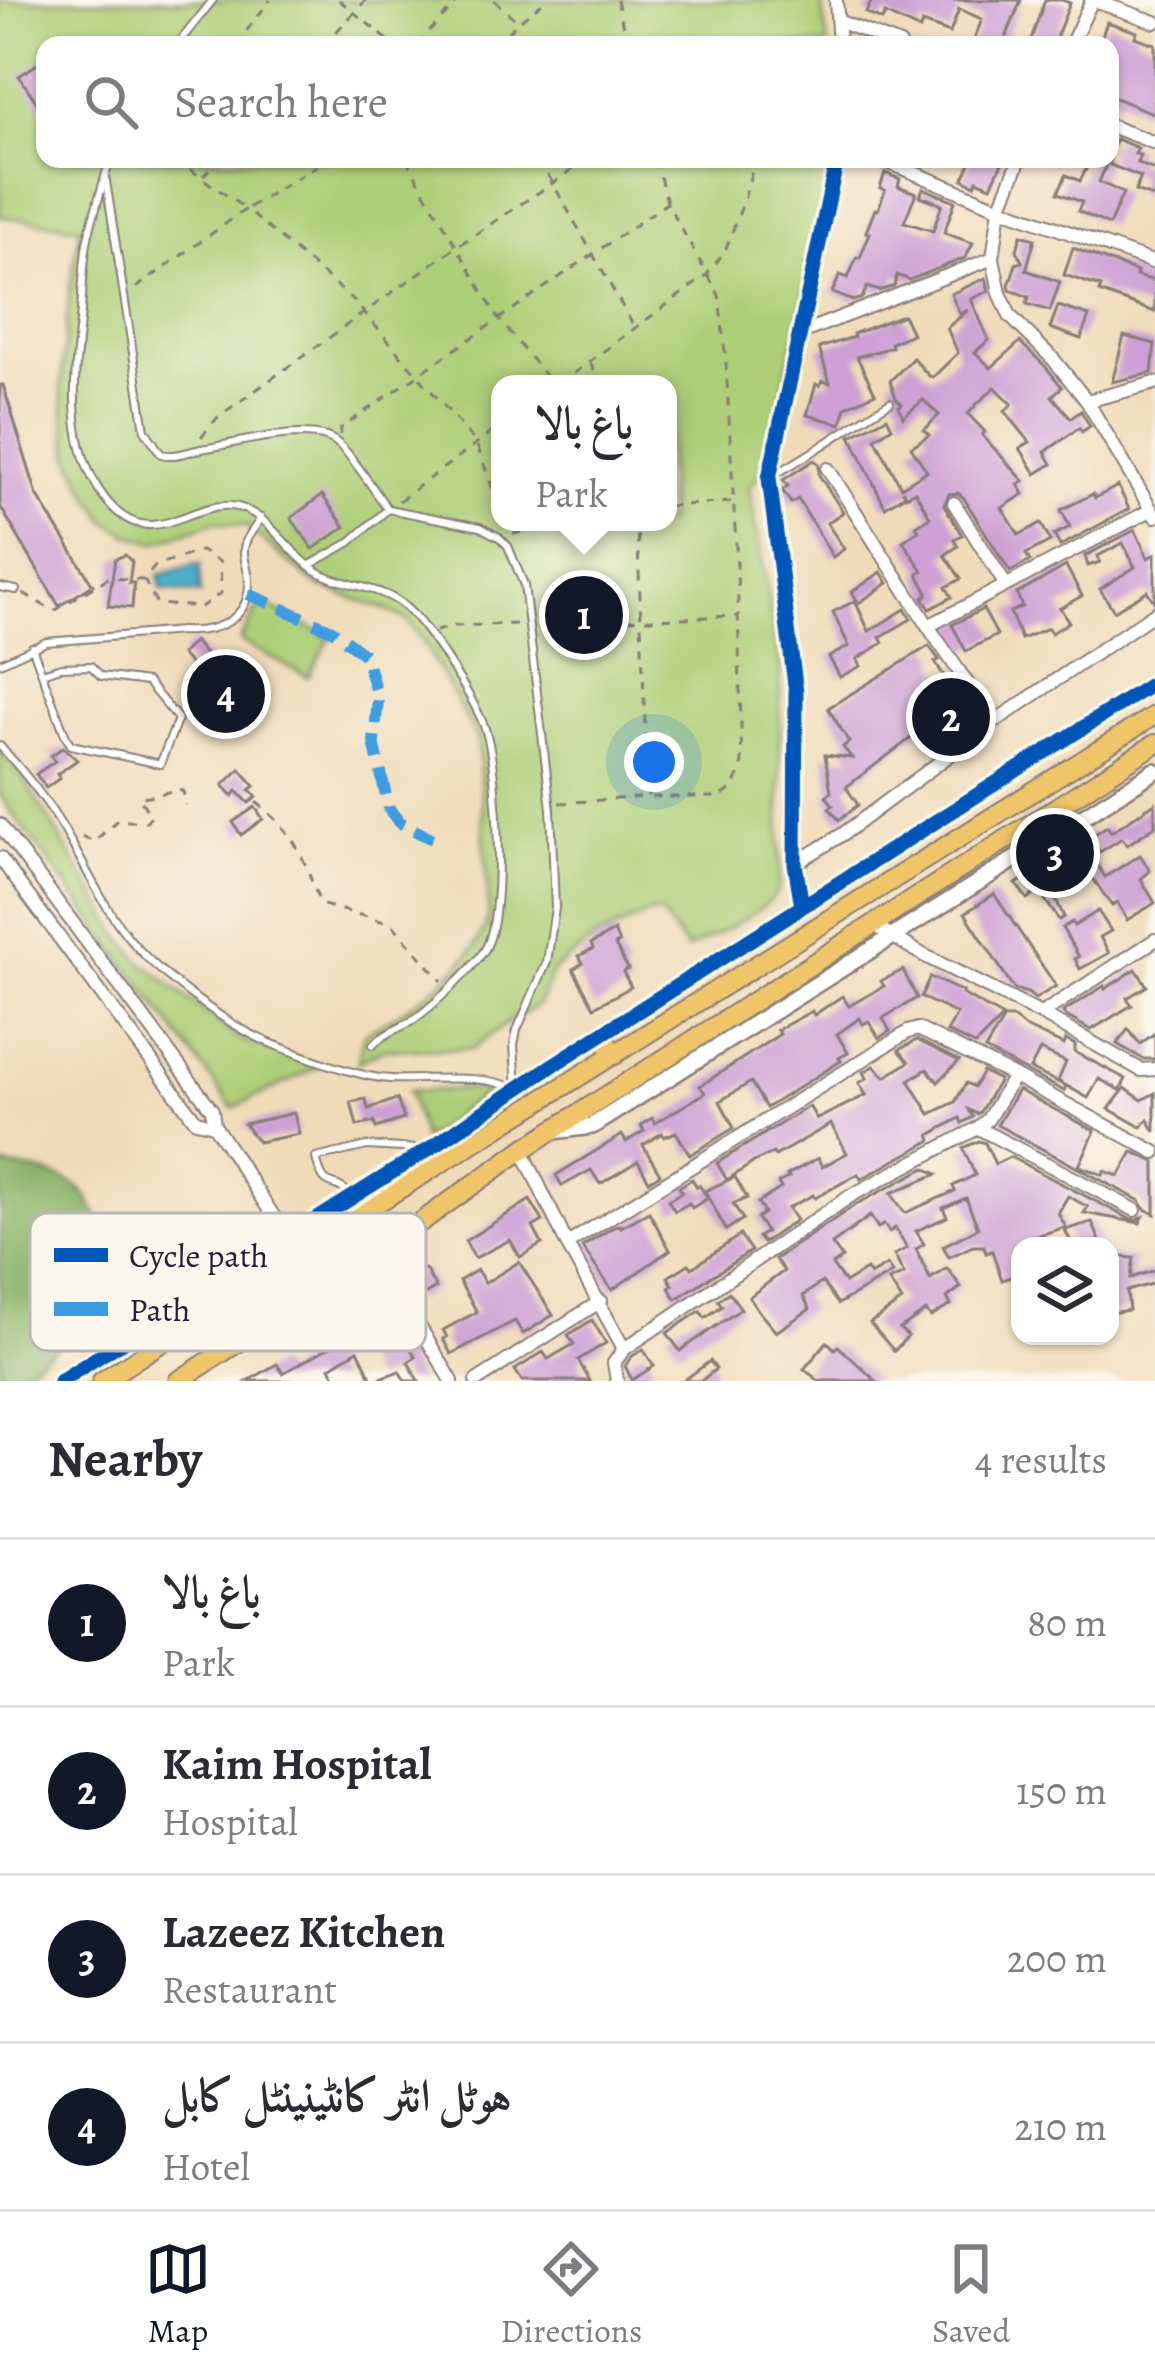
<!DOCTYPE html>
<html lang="en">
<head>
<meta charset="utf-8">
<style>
	body { margin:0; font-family:Alegreya,Amiri,serif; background:#f7f7f7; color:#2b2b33 }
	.controls { position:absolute; right:36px; bottom:36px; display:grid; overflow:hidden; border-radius:24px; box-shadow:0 3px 9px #0004 }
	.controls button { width:108px; height:108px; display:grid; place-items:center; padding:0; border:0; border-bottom:3px solid #e1e1e2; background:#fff; color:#2b2b33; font:60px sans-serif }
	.you { position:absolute; left:654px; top:762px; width:42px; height:42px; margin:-30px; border:9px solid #fff; border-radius:50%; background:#1a73e8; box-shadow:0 0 0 18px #1a73e833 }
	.badge { display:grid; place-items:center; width:78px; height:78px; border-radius:50%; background:#111827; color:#fff; font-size:39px; font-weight:700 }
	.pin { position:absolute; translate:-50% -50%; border:6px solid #fff; box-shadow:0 3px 12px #0006 }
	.popup { position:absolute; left:491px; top:375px; width:186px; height:156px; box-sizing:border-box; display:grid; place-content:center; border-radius:24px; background:#fff; filter:drop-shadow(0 3px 9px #0005); font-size:39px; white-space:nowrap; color:#7c7c81 }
	.popup b { font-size:45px; color:#2b2b33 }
	.popup::after { content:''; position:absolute; left:50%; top:100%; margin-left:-24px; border:24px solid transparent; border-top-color:#fff }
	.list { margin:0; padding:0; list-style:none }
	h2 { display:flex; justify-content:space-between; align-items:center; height:156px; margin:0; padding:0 48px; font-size:51px }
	h2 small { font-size:39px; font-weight:400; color:#7c7c81 }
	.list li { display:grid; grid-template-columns:78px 1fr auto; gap:36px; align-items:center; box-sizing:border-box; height:168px; padding:0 48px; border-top:3px solid #e1e1e2 }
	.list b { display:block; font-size:45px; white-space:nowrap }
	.list p { margin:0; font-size:39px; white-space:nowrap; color:#7c7c81 }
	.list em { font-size:39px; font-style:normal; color:#7c7c81 }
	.icon { flex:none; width:66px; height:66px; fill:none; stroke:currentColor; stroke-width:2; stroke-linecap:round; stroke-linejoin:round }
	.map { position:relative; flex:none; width:1155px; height:1381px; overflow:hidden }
	.search { position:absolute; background:#fff; box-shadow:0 3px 9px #0004; left:36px; right:36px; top:36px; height:132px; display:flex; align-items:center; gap:30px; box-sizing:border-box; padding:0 42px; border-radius:24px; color:#7c7c81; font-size:45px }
	.sheet { height:828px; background:#fff }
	nav { display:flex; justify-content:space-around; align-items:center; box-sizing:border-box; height:168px; border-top:3px solid #e1e1e2; background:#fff; font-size:33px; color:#7c7c81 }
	nav a { display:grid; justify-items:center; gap:6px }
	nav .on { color:#111827 }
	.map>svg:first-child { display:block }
	.green { fill:#adcf77; stroke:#687859; stroke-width:3; fill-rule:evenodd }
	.forest { fill:#8ab268; stroke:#566a52; stroke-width:3 }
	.water { fill:#4dafcc; stroke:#386884; stroke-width:3 }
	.building { fill:#cea0d5 }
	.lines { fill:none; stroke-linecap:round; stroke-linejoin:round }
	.service-casing { stroke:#897e7a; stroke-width:10 }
	.minor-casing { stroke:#897e7a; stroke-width:16 }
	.tertiary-casing { stroke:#897e7a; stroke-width:20 }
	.primary-casing { stroke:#897e7a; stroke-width:22 }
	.path { stroke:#897e7a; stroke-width:3; stroke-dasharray:9 9; stroke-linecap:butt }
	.service { stroke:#fff; stroke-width:6 }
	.minor { stroke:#fff; stroke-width:12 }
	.tertiary { stroke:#fff; stroke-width:15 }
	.primary { stroke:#f0c469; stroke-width:18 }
	.quiet { stroke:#3c9ce2; stroke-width:12; stroke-dasharray:24 12; stroke-linecap:butt }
	.cycleway-casing { stroke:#fbf7ec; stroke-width:22 }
	.cycleway { stroke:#0057b8; stroke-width:15 }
	.key { fill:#fbf7ec; stroke:#bab7b7; stroke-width:3 }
	.key-label { font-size:33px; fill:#22223b }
</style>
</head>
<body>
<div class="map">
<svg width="1155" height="1381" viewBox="0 0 1155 1381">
	<rect width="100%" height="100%" fill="#fbf7ec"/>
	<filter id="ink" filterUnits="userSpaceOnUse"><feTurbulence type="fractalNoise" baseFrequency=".00833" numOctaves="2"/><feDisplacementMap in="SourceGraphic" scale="24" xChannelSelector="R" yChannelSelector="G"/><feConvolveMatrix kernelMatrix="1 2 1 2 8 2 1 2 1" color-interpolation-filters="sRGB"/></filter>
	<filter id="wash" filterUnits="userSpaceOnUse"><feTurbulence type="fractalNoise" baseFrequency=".004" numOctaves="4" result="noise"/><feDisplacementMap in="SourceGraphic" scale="48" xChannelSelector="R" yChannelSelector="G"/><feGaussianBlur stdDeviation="2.7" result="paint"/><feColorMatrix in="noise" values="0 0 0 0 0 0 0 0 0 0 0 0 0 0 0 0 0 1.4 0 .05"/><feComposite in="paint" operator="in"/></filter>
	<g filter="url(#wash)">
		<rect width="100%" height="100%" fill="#f0dbb9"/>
		<g class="green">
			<path d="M0 0H821L828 45H45V159H833L827 202 764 469 749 487 780 665V871C779 877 780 884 778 890 770 909 706 940 687 949L660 913 648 914 596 938 554 969 537 1006 512 1020 471 1049H384L358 1062 363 1036 367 1032C411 1008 475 967 489 916L478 740 427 648 407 620 384 609 317 586 246 526 214 522 155 543 127 534 106 520 87 491 70 455 61 390 69 294 80 227 0 216ZM500 384H668V522H500Z"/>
			<path d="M261 602 330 638 308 677 240 641Z"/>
			<path d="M0 749 27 784 120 936 139 960 239 1039 318 1067 233 1108 0 796Z"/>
			<path d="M490 1089 423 1140 409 1091Z"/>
		</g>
		<path class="forest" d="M0 1165C26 1171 70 1172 86 1196 95 1209 99 1226 113 1234 139 1247 169 1239 196 1248L9 1381H0Z"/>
		<path class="water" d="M195 564 200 565V594L161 589 159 575Z"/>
		<g id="blocks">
			<g class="building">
				<path d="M872 0H1021L1003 45H972L982 19 959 9 950 33 922 23 920 30 885 14 882 20 866 13Z"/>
				<path d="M1045 0H1062L1070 3 1053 45H1035L1037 41 1031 39Z"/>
				<path d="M1107 22 1137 32 1135 37 1155 44V114L1110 96V45H1099Z"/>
				<path d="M45 59V115L19 76Z"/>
				<path d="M1116 139 1138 148 1135 154 1140 155 1137 163 1155 170V198L1135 191 1141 177 1110 165V145L1113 146Z"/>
				<path d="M972 159H1004L991 186 977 180 975 185 963 179Z"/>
				<path d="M1091 159H1109L1099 182 1123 193 1109 225 1078 211 1082 202 1058 193 1066 175 1080 181Z"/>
				<path d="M885 173 900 179 898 186 916 193 904 222 933 231 942 204 920 196 923 188 955 201 944 233 973 243 965 258 909 280 897 275 894 286 879 291 867 287 862 298 853 301 832 293 840 275 848 278 857 257 860 258 870 233 866 232 875 209 878 210 885 190 880 188Z"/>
				<path d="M1021 235 1035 239 1026 270 1060 282 1050 311 1027 304 1029 297 1010 290 1009 285 1016 264 1022 262 1017 250Z"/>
				<path d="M1073 248 1137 272 1136 276 1155 281V312L1099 292 1101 287 1064 275Z"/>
				<path d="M986 278 989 291 971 299 989 340 975 352 991 368 1020 342 1046 367 1062 387 1052 396 1071 418 1081 411 1090 426 1082 432 1079 428 1045 452 1052 464 1036 474 1020 448 1030 442 1005 411 1012 404 995 387 976 405 968 414 985 432 982 435 1024 481 1018 484 1024 494 1002 508 1019 535 1041 523 1050 541 1026 554 1030 561 1010 572 963 497 958 493 949 494 944 505 962 535 954 539 958 546 945 555 961 579 946 587 952 597 930 609 923 598 927 595V591L918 574 923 571 903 541 919 530 916 526 930 517 915 491 906 496 902 490 905 495 885 507 851 436 887 417 892 427 875 438 901 487 927 471 911 447 929 435 924 430 939 415 923 400 903 417 899 406 902 404 896 398 890 381 913 358 929 376 933 377 958 353 947 328 968 310 960 314 951 294Z"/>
				<path d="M1058 306 1089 316 1081 339 1050 328Z"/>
				<path d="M903 315 912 334 891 343 892 347 857 357 875 393 846 407 841 424 807 415 816 384 820 386 822 381 830 383 819 348 854 337 853 334Z"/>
				<path d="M1124 336 1155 344 1152 373 1112 382Z"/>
				<path d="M0 385H3L37 495 93 585 59 606 0 506Z"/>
				<path d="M814 460 819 464V475L843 512 827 523 844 549 833 557 798 499 791 503 782 490 788 486 783 480Z"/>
				<path d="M1118 486 1129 509 1060 546 1054 535 1070 527 1061 510 1093 494 1095 498Z"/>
				<path d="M322 495 345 527 313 549 291 518Z"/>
				<path d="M1135 530 1148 558 1155 554V603L1147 591 1114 611 1100 589 1135 567 1123 543 1098 556 1100 562 1088 566 1085 556Z"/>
				<path d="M125 555 132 562 129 583H134L132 608 108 606 115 559Z"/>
				<path d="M1066 566 1082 596 1060 608 1069 622 1051 633 1048 628 1021 639 1010 612 1022 607 1017 594Z"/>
				<path d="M881 572 888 583 859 603 852 592Z"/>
				<path d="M855 601 869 631 905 609 911 619 880 637 883 643 857 659 861 666 840 677 829 657 849 646 833 612Z"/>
				<path d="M983 609 997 635 966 651 952 625Z"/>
				<path d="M194 641 221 674 208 685 215 693 204 703 187 685 199 674 181 654Z"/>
				<path d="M929 646 939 660 935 662 954 691 951 693 968 715 944 732 935 720 846 787 858 805 839 820 829 808 833 805 826 796 831 792 825 755 852 758 843 747 849 742 828 708Z"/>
				<path d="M63 747 77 760 57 774 60 778 46 788 36 774 55 761 51 756Z"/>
				<path d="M240 769 255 786 250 790 257 797 249 803 237 791 233 796 223 785Z"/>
				<path d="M1155 803V826L1127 845 1122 838 1100 852 1090 837 1107 826 1111 832Z"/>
				<path d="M255 807 263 819 241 835 233 822Z"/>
				<path d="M1073 849 1079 859 1090 852 1105 877 1140 855 1150 871 1141 879 1155 903 1127 920 1117 902 1112 906 1088 871 1053 893 1064 917 1059 920 1039 891 1027 899 1016 884Z"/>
				<path d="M994 894 1056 986 1035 999 1028 993 1014 989 965 913Z"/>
				<path d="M1098 911 1111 931 1100 937 1109 953 1080 969 1075 959 1079 957 1062 928 1072 922 1074 926Z"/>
				<path d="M614 931 619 943 615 945 628 969 623 972 631 987 594 1007 573 969 583 963 579 956 593 949 591 944Z"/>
				<path d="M1136 969 1147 986 1127 998 1132 1005 1091 1030 1066 1016 1063 1012 1104 986 1105 989Z"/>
				<path d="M903 970 917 998 883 1018 890 1031 879 1038 869 1021 863 1024 860 1018 837 1034 848 1053 839 1058 841 1061 766 1108 751 1082 720 1101 734 1128 690 1155 676 1132 664 1137 662 1133 643 1145 660 1174 649 1181 638 1161 600 1184 591 1170 562 1186 556 1175 622 1135 626 1142 644 1131 641 1125 652 1118 655 1123 705 1093 700 1086 780 1034 777 1030 812 1011 814 1015 842 996 849 1006 884 986 881 981Z"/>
				<path d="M930 977 963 992 962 994 1003 1017 975 1045 947 1032 957 1014 921 997Z"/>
				<path d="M1004 1018H1013L1023 1026 1064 1045 1066 1040 1075 1045V1052L1126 1079 1120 1090 1099 1079 1088 1098 1058 1081 1066 1062 1040 1050 1030 1069 1066 1086 1064 1091 985 1050Z"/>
				<path d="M1128 1029 1140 1044 1155 1033V1059H1143L1117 1044Z"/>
				<path d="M917 1040 959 1061 938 1082 927 1069 909 1080 930 1114 955 1102 966 1083 974 1087 983 1072 999 1080 980 1112 977 1114 969 1110 973 1117 962 1123 960 1118 930 1135 932 1140 861 1179 858 1174 815 1198 813 1195 788 1208 796 1220 763 1243 758 1237 766 1232 757 1218 764 1213 758 1203 781 1188 778 1183 789 1177 787 1175 818 1158 822 1167 847 1153 831 1124 775 1156 773 1153 754 1162 727 1180 717 1163 809 1106 817 1119 866 1095 859 1083 867 1078 864 1072 874 1066 885 1077 909 1062 899 1050Z"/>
				<path d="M1125 1088 1142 1100 1155 1093V1132L1148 1119 1141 1127 1109 1109Z"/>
				<path d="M1018 1090 1095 1131 1079 1166 1103 1175 1104 1171 1119 1176 1133 1152 1155 1162V1214L1145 1209 1140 1201 997 1125Z"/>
				<path d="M366 1099 368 1109 397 1099 404 1119 376 1128 374 1122 357 1126 351 1102Z"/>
				<path d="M294 1113 299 1134 258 1142 244 1124Z"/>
				<path d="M979 1141 985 1143 995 1164 1010 1157 1130 1219 1137 1220 1143 1217 1140 1223 1084 1213 1088 1207 1068 1196 1058 1213 1066 1227 1039 1235 1042 1246H1020V1274L1002 1280 992 1251 986 1253 984 1246H973L949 1257 943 1246 978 1228 966 1198 943 1208 947 1217 916 1231 924 1244 916 1249 930 1279 947 1268 961 1287 947 1298 951 1305 931 1317 926 1311 900 1329 908 1336 894 1351 870 1323 902 1301 889 1281 904 1274 894 1255 907 1248 895 1228 889 1232 884 1224 878 1228 870 1216 832 1244 842 1258 832 1265 845 1283 866 1270 870 1275 887 1265 892 1273 838 1304 822 1282 803 1296 810 1309 776 1332 760 1313 749 1297 784 1271 775 1259 857 1204 925 1168 937 1174 891 1193 905 1213 955 1191 953 1186 975 1175 963 1148Z"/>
				<path d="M735 1177 747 1198 733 1204 743 1219 726 1230 705 1191Z"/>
				<path d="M692 1179 697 1187 699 1185 708 1198 692 1208 689 1203 675 1211 668 1200 682 1192 679 1187Z"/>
				<path d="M530 1200 543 1221 533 1227 542 1244 520 1257 510 1240 475 1258 465 1241Z"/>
				<path d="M649 1212 670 1250 612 1290 582 1247 615 1226 620 1225 621 1227Z"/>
				<path d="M1092 1222 1100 1241 1073 1246 1065 1230Z"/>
				<path d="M740 1235 751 1251 676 1299 669 1288 673 1285 668 1277 689 1264 692 1268Z"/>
				<path d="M1110 1256 1134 1258 1131 1278 1155 1270V1283L1127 1291 1129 1310 1110 1313Z"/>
				<path d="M519 1262 553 1315 523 1334 515 1321 451 1354 443 1339 447 1337 443 1330 477 1312 459 1281 477 1270 485 1283Z"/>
				<path d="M425 1269 436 1288 416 1300 405 1281Z"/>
				<path d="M729 1292 741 1309 680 1351 667 1333 700 1311 705 1318 722 1306 718 1300Z"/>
				<path d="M396 1308 407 1328 400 1332 416 1357 408 1362 419 1381H405L399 1371 373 1381 358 1350 330 1367 338 1381H248L277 1364 283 1373 331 1346 352 1331 345 1320 355 1314 361 1324 385 1310 386 1313Z"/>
				<path d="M592 1320 606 1343 578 1360 590 1381H522L515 1370 543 1352 548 1359 574 1344 568 1335Z"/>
				<path d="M827 1342 835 1349 838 1346 876 1381H819L804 1369Z"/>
				<path d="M643 1349 654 1366 632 1380 625 1366 631 1357Z"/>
				<path d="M710 1361 716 1369 701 1381H683Z"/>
			</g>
		</g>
	</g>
	<g filter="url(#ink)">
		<use href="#blocks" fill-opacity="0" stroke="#897e7a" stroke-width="3"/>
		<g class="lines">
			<defs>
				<g id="service">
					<path d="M177 45 213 0"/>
					<path d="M110 159C103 185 94 212 88 238 83 262 83 287 81 311 75 373 64 441 103 496 152 563 195 490 244 509 272 520 288 551 312 568 339 587 379 584 404 606 427 624 480 707 487 735 498 774 506 920 484 951 469 973 434 1005 412 1021 399 1029 384 1033 373 1045"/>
					<path d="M106 181 145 430 161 454C177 458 191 450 207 448 238 443 311 423 336 442 352 454 374 491 388 509L349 543 310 565"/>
					<path d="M772 476C813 454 850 426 890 402"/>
					<path d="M0 587 16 590"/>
					<path d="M32 647 66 737 71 745 160 764 178 719 147 682 101 676 91 666 61 667 42 673"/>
					<path d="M0 663 46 642 181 631C215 633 250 621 249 581 249 571 244 562 244 552 243 540 255 528 261 518"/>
					<path d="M0 746C27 775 52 807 71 842 90 876 108 915 134 944 165 979 232 1029 275 1045 306 1057 358 1077 390 1079 434 1081 476 1072 517 1089L514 1045 517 1030 547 962 555 908 551 809 524 585 508 546 499 537 480 527 388 509"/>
					<path d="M351 1195C331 1175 325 1195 316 1158L367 1146 419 1149"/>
				</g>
				<g id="minor">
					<path d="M836 0 839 45"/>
					<path d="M838 21 900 45"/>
					<path d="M1071 45 1092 0 1155 22"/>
					<path d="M1110 126 1155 143"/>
					<path d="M880 159 1000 208 1155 263"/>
					<path d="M1020 159 1000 208 993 258 1000 293 1010 316 1054 360 1087 401 1155 516"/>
					<path d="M801 333 993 258"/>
					<path d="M1087 401 1155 383"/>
					<path d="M828 469 934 635 994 722"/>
					<path d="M954 503 1005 584"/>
					<path d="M928 626 1151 510"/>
					<path d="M0 825 212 1110 214 1125 287 1237"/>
					<path d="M0 858 196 1121 214 1125"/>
					<path d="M795 864 843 834 994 722 1155 613"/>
					<path d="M802 906 795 864 796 693 769 478 837 159"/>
					<path d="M874 925 923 955 1041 1014 1141 1070 1155 1069"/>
					<path d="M1041 1014 1155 940"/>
					<path d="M978 1128 1135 1210"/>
					<path d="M522 1150 567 1244 624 1349 614 1363 617 1381"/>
					<path d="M567 1244 908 1032 918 1029 1014 1076 1155 1152"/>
					<path d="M376 1254 452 1381"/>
					<path d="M624 1349 852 1195 978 1128 988 1119 1014 1076"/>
					<path d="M476 1381 601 1301"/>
				</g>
				<g id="tertiary">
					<path d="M554 1131 592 1126 1155 771"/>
					<path d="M60 1381 429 1149 553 1065 1155 682"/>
				</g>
				<g id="primary">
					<path d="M601 1035 615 1055"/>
					<path d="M102 1381 363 1212 1155 715"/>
					<path d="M178 1381 376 1254 522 1150 1155 744"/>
				</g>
			</defs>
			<use href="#service" class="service-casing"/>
			<use href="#minor" class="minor-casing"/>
			<use href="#tertiary" class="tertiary-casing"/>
			<use href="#primary" class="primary-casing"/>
			<g class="path">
				<path d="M339 0 394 45"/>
				<path d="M494 0 518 22"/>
				<path d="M617 0 627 45"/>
				<path d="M236 45 270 0"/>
				<path d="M324 45 366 0"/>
				<path d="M417 45 459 0"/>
				<path d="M495 45 518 22 546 0"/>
				<path d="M175 159 246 209 328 159"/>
				<path d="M406 159 498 318 552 384"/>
				<path d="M539 159 634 327"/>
				<path d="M655 159 667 202"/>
				<path d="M203 176 219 159"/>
				<path d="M136 288 246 209 354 301 476 443 500 508"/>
				<path d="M590 363 601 384"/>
				<path d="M559 384 706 276 725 251 744 200 755 159"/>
				<path d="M340 435 341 428 667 203 719 295 726 363 737 565 742 769 733 788 720 797H648"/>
				<path d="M201 437 218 417 456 247 589 159"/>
				<path d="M399 501 500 426"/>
				<path d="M668 506 732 502"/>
				<path d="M513 534 570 522"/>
				<path d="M23 594 54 611 108 578 144 580 156 565 201 551 220 562 221 593 201 607 157 604 144 580"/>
				<path d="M537 623 738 616"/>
				<path d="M436 631 454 626 516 624"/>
				<path d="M256 802C297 834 303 857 320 904L392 924 442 981"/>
				<path d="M559 803 648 797 637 522"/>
				<path d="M82 837 94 842 117 820 146 822 151 816 139 798 178 790 183 791 186 805"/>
			</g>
			<use href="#service" class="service"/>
			<use href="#minor" class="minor"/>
			<use href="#tertiary" class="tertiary"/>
			<use href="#primary" class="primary"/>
			<path class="quiet" d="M248 594 332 630 365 655 378 699 374 742 389 809 399 822 432 839"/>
			<defs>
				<g id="cycleway">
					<path d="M802 906 795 864 796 693 769 478 837 159"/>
					<path d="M60 1381 429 1149 553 1065 1155 682"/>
				</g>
			</defs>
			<use href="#cycleway" class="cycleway-casing"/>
			<use href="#cycleway" class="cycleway"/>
		</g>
	</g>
	<rect x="30" y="1213" width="396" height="138" rx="18" class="key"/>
	<rect x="54" y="1248" width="54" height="14" fill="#0057b8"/>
	<rect x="54" y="1302" width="54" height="14" fill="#3c9ce2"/>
	<g class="key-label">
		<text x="129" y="1267">Cycle path</text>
		<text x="129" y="1321">Path</text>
	</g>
</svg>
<div class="controls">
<button><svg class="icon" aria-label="layers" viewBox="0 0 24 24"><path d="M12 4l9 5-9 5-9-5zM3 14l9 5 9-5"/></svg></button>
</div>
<div class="you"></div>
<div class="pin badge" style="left:584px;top:615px">1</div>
<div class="popup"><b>باغ بالا</b>Park</div>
<div class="pin badge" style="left:951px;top:717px">2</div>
<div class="pin badge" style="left:1055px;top:853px">3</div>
<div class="pin badge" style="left:226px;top:694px">4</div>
<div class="search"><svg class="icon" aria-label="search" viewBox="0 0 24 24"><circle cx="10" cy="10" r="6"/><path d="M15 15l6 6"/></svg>Search here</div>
</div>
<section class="sheet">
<h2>Nearby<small>4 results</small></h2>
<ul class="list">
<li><span class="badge">1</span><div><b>باغ بالا</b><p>Park</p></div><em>80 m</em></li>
<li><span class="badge">2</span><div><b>Kaim Hospital</b><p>Hospital</p></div><em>150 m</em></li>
<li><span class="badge">3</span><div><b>Lazeez Kitchen</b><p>Restaurant</p></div><em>200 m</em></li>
<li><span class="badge">4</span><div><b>ہوٹل انٹر کانٹینینٹل کابل</b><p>Hotel</p></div><em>210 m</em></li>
</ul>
</section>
<nav>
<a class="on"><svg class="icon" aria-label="map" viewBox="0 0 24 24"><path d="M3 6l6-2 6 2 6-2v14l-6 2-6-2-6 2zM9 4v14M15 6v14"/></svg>Map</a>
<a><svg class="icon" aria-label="directions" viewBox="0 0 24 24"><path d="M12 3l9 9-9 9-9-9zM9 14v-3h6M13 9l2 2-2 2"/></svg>Directions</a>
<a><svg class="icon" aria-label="saved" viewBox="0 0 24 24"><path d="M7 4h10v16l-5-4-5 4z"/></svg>Saved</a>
</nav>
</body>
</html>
